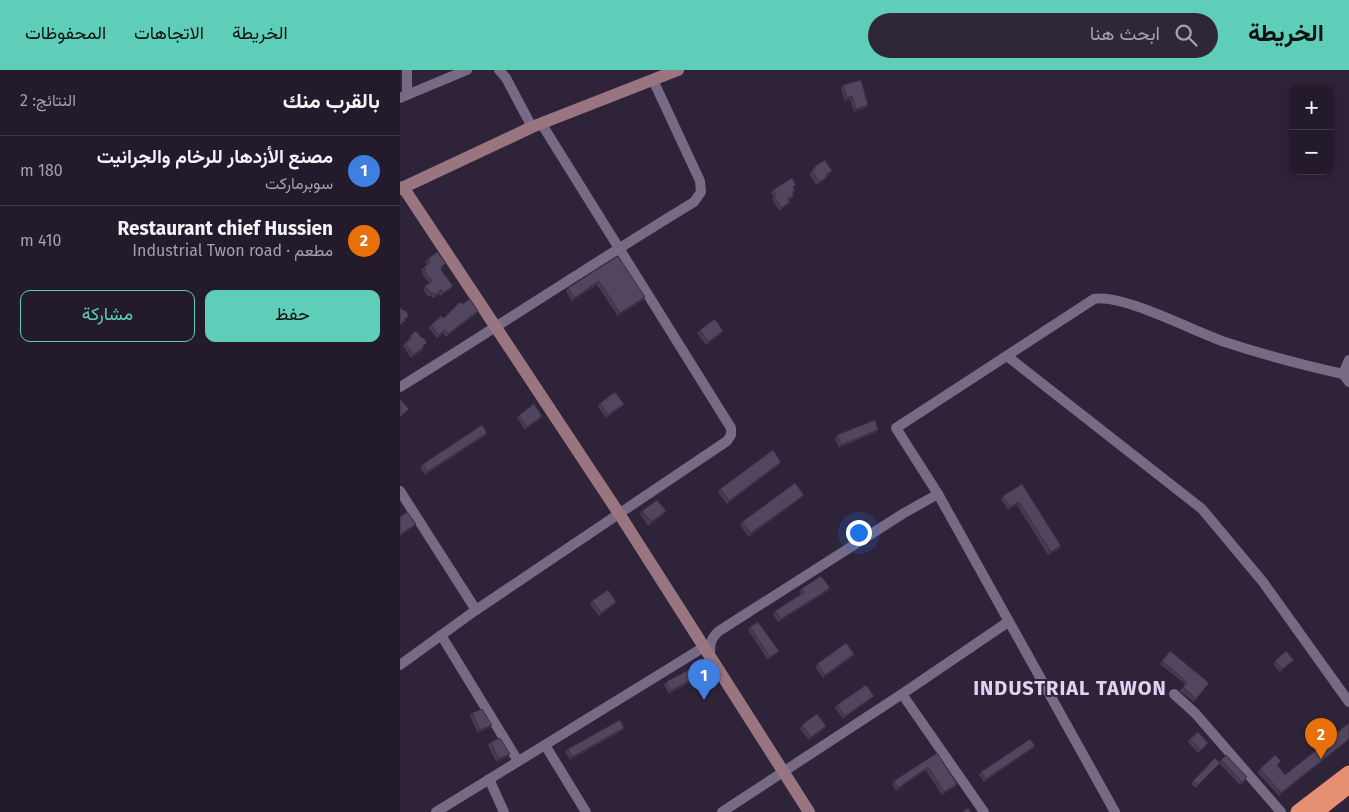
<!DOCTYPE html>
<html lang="ar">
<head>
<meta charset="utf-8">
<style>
	body { margin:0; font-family:"Fira Sans",Vazirmatn,sans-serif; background:#2f2738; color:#f1f3f6; direction:rtl }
	.controls { position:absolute; right:15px; top:15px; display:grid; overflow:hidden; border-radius:10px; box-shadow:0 2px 12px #0003 }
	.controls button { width:45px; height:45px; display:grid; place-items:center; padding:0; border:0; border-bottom:1px solid #403848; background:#231a2c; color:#f1f3f6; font:25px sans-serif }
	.you { position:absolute; left:458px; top:462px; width:18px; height:18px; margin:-12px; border:4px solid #fff; border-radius:50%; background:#1a73e8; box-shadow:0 0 0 8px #1a73e833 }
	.badge { display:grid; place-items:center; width:32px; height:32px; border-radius:50%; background:#5eceb8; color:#fff; font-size:16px; font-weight:700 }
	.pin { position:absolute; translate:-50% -41px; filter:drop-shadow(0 1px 2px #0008) }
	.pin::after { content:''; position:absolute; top:26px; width:18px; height:15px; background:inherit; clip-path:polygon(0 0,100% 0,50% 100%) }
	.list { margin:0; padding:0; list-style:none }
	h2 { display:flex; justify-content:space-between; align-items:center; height:65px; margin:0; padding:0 20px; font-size:21px }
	h2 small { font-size:16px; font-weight:400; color:#a3a1a9 }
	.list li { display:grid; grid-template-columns:32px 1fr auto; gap:15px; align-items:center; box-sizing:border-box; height:70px; padding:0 20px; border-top:1px solid #403848 }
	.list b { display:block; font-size:19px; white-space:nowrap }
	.list p { margin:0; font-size:16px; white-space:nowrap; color:#a3a1a9 }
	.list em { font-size:16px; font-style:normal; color:#a3a1a9 }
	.actions { display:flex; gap:10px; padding:15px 20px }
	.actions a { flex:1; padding:11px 0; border:1px solid #5eceb8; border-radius:10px; text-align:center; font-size:18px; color:#5eceb8 }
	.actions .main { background:#5eceb8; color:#111 }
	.icon { flex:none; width:28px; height:28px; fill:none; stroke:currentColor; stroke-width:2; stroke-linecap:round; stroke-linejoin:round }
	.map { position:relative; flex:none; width:949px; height:742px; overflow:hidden; direction:ltr }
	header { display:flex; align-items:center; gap:30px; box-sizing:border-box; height:70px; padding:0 25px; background:#5eceb8; color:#111 }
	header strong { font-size:24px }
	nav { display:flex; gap:28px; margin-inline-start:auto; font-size:18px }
	.search { width:350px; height:45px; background:#2f2738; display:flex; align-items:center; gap:12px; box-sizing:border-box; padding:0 18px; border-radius:28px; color:#a3a1a9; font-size:19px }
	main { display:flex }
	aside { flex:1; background:#231a2c }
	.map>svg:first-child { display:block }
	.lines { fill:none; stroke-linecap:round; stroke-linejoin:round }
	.street { stroke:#776a85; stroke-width:10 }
	.secondary { stroke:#98757f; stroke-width:12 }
	.highway { stroke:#e69072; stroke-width:15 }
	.wall { fill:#473b52 }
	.shaded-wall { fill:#393042 }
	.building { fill:#52455f; stroke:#393042 }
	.labels { text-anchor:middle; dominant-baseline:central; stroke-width:4; stroke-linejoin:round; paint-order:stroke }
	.district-label { font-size:20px; font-weight:bold; letter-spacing:1px; fill:#e1d2f1; stroke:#2f233a }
</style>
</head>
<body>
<header>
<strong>الخريطة</strong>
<div class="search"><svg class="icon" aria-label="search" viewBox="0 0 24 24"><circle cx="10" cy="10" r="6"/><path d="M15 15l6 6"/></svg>ابحث هنا</div>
<nav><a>الخريطة</a><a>الاتجاهات</a><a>المحفوظات</a></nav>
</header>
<main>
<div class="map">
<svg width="949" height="742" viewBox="0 0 949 742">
	<rect width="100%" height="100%" fill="#2f233a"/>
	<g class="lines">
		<g class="street">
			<path d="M99 0 106 8 132 57"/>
			<path d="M7 25V0"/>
			<path d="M0 28 67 0"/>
			<path d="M607 286 802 439 863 512 949 632"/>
			<path d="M949 290 943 304 949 312"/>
			<path d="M0 317C99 256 195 192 294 132L301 122 300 111 253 10"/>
			<path d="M0 421 76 540"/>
			<path d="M41 565 118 691"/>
			<path d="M310 586C310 574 310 569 319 561L504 443 538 424"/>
			<path d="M0 595 76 540 327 371 331 365V358L141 53"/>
			<path d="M502 624 584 742"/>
			<path d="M774 624 795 643 881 742"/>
			<path d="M145 675 186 742"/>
			<path d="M89 709 104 742"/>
			<path d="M36 742 304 577"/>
			<path d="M322 742 502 624 608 552"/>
			<path d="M715 742 538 424 496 358 694 229C721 223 795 262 825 272 864 285 903 295 943 304"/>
		</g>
		<g class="secondary">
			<path d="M3 117 220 445 409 742"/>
			<path d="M0 119 132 57 278 0"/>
		</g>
		<g class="highway">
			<path d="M898 742 949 703"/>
			<path d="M916 742 949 716"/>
		</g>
	</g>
	<g class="wall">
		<path d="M443 15 466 38 454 42 450 29 445 31 441 19Z"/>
		<path d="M415 96 430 105 427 106V107L425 110 416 115 409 104 413 100 412 99Z"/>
		<path d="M394 119 393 124 394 125 392 128 388 130 390 132 387 135 379 141 372 129 374 127 371 123 373 120Z"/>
		<path d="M218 186 245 227 243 230 218 246 197 215 172 231 166 221 168 218Z"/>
		<path d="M28 189 44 196 41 198V201L51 219 41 226 39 224 33 228 30 225 28 227 23 219 25 216 29 213 22 204 23 202 21 200 27 194 25 192Z"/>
		<path d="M62 234 78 241 76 244 46 267 43 263 37 268 29 258 31 255 44 248Z"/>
		<path d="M300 260 321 264 306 275 297 263Z"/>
		<path d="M11 265 22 268 27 273 23 277H24L22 281 11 288 3 276 5 273 10 270 9 268Z"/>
		<path d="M200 333 224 334 221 337 206 348 198 337Z"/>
		<path d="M119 345 140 349 125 360 117 348Z"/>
		<path d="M478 360 476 363 439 378 435 368 437 365Z"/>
		<path d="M87 363 85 366 25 405 20 397 23 394Z"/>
		<path d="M381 392 379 395 327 434 318 422 320 419Z"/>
		<path d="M622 414 661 476 659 479 648 485 617 435 608 440 601 429 603 426Z"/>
		<path d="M401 428 349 467 340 455 342 452Z"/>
		<path d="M242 441H266L264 444 248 456 240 444Z"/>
		<path d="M401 519 427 522 378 552 373 544 375 541 401 524 399 522Z"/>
		<path d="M192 531 214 535 199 546 190 534Z"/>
		<path d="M350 557 376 584 368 590 348 560Z"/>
		<path d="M770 581 809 613 794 632 780 621 785 614 760 594Z"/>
		<path d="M454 584 451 588 423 608 415 597 417 594Z"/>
		<path d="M875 591 891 593 880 602 873 594Z"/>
		<path d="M308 601 306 604 269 624 264 615 266 612Z"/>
		<path d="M474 626 471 629 443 649 435 638 437 635Z"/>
		<path d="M72 643 90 658 78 663 70 646Z"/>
		<path d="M402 655 426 656 424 659 409 670 400 659Z"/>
		<path d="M222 661 170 690 165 682 168 679Z"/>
		<path d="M909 667 930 668 879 726 858 703 860 699 879 694 877 696 885 705 916 680 907 670Z"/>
		<path d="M790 669 806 676 798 683 788 672Z"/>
		<path d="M91 672 108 687 96 692 88 675Z"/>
		<path d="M635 676 632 679 584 712 579 705 581 702Z"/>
		<path d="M537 683 557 714 555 717 542 725 526 700 496 721 492 714 494 711Z"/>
		<path d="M821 690 845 711 840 715 819 693 796 718 791 714 793 711 819 693Z"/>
	</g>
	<g class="shaded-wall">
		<path d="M452 26 450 29 445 31 447 28Z"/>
		<path d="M468 35 466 38 454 42 456 39Z"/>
		<path d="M427 107 425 110 416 115 419 112Z"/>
		<path d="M390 132 387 135 379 141 381 138Z"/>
		<path d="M199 211 197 215 172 231 174 228Z"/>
		<path d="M53 216 51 219 41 226 43 223Z"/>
		<path d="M245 227 243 230 218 246 220 243Z"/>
		<path d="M78 241 76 244 46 267 48 264Z"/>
		<path d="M323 261 321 264 306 275 308 272Z"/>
		<path d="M24 277 22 281 11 288 13 285Z"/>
		<path d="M224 334 221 337 206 348 208 345Z"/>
		<path d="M142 346 140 349 125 360 127 357Z"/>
		<path d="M478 360 476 363 439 378 441 375Z"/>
		<path d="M87 363 85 366 25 405 27 402Z"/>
		<path d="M381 392 379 395 327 434 329 431Z"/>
		<path d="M404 425 401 428 349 467 351 463Z"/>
		<path d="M619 432 617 435 608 440 610 437Z"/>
		<path d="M266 441 264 444 248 456 251 452Z"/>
		<path d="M16 454 13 457 0 467V465Z"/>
		<path d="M661 476 659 479 648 485 651 482Z"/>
		<path d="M430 518 427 522 378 552 381 549Z"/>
		<path d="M216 532 214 535 199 546 201 543Z"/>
		<path d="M379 581 376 584 368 590 370 587Z"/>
		<path d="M454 584 451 588 423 608 425 605Z"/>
		<path d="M894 590 891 593 880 602 882 599Z"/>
		<path d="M308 601 306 604 269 624 271 621Z"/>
		<path d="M474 626 471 629 443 649 445 646Z"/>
		<path d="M92 655 90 658 78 663 80 660Z"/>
		<path d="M426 656 424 659 409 670 411 667Z"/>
		<path d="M224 658 222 661 170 690 172 687Z"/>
		<path d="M949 669V670L879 726 881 723Z"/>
		<path d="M635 676 632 679 584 712 586 709Z"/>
		<path d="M110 684 108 687 96 692 98 689Z"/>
		<path d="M528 697 526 700 496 721 498 718Z"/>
		<path d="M557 714 555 717 542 725 544 722Z"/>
	</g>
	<g class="building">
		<path d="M461 10 468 35 456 39 452 26 447 28 443 15Z"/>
		<path d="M425 90 432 101 426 105 427 107 419 112 412 101 416 98 415 96Z"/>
		<path d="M392 108 396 115 393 117 395 121 392 122 394 125 387 129 390 132 381 138 374 126 376 125 373 120Z"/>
		<path d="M37 182 46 193 41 197 42 199 41 200 53 216 43 223 41 220 35 225 32 222 31 224 25 216 32 211 24 201 26 200 24 197 30 192 28 189Z"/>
		<path d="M218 186 245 227 220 243 199 211 174 228 168 218Z"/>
		<path d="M70 229 78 241 48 264 45 260 39 265 31 255 41 246 44 248 60 232 62 234Z"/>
		<path d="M0 237 4 241 5 240 9 246 4 249 6 250 0 255Z"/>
		<path d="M315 249 323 261 308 272 300 260Z"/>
		<path d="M16 261 22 268 23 267 27 273 22 276 24 277 13 285 5 273 12 268 11 265Z"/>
		<path d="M215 322 224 334 208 345 200 333Z"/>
		<path d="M0 329 9 339 0 347Z"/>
		<path d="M134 334 142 346 127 357 119 345Z"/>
		<path d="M475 350 478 360 441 375 437 365Z"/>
		<path d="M82 355 87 363 27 402 23 394Z"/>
		<path d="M373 380 381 392 329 431 320 419Z"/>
		<path d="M395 413 404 425 351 463 342 452Z"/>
		<path d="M622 414 661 476 651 482 619 432 610 437 603 426Z"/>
		<path d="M257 430 266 441 251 452 242 441Z"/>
		<path d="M7 442 16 454 0 465V447Z"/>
		<path d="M421 506 430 518 381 549 375 541 405 522 401 519Z"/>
		<path d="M208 520 216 532 201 543 192 531Z"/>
		<path d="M358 552 379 581 370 587 350 557Z"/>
		<path d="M446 573 454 584 425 605 417 594Z"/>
		<path d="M770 581 809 613 796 629 783 617 787 612 762 591Z"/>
		<path d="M886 581 894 590 882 599 875 591Z"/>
		<path d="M303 592 308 601 271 621 266 612Z"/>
		<path d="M466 615 474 626 445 646 437 635Z"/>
		<path d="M82 639 92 655 80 660 72 643Z"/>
		<path d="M417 644 426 656 411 667 402 655Z"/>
		<path d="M220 650 224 658 172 687 168 679Z"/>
		<path d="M949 653V669L881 723 860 699 875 685 881 691 877 695 885 705 919 678 909 667 920 657 930 668Z"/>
		<path d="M798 662 808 673 801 680 790 669Z"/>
		<path d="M100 668 110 684 98 689 91 672Z"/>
		<path d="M630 669 635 676 586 709 581 702Z"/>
		<path d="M537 683 557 714 544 722 528 697 498 718 494 711Z"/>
		<path d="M826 685 847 707 842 712 821 690Z"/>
		<path d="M815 688 820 693 798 715 793 711Z"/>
		<path d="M568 738 571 742H562Z"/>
	</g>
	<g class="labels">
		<g class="district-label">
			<text x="670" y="618">INDUSTRIAL TAWON</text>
		</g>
	</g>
</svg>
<div class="controls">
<button>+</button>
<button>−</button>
</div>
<div class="you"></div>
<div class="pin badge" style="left:304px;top:630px;background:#3f7fe0">1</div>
<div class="pin badge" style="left:921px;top:689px;background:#e8710a">2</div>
</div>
<aside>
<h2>بالقرب منك<small>النتائج: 2</small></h2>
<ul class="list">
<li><span class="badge" style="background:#3f7fe0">1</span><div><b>مصنع الأزدهار للرخام والجرانيت</b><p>سوبرماركت</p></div><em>180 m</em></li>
<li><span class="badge" style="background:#e8710a">2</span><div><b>Restaurant chief Hussien</b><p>مطعم · Industrial Twon road</p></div><em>410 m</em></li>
</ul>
<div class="actions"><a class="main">حفظ</a><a>مشاركة</a></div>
</aside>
</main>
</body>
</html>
